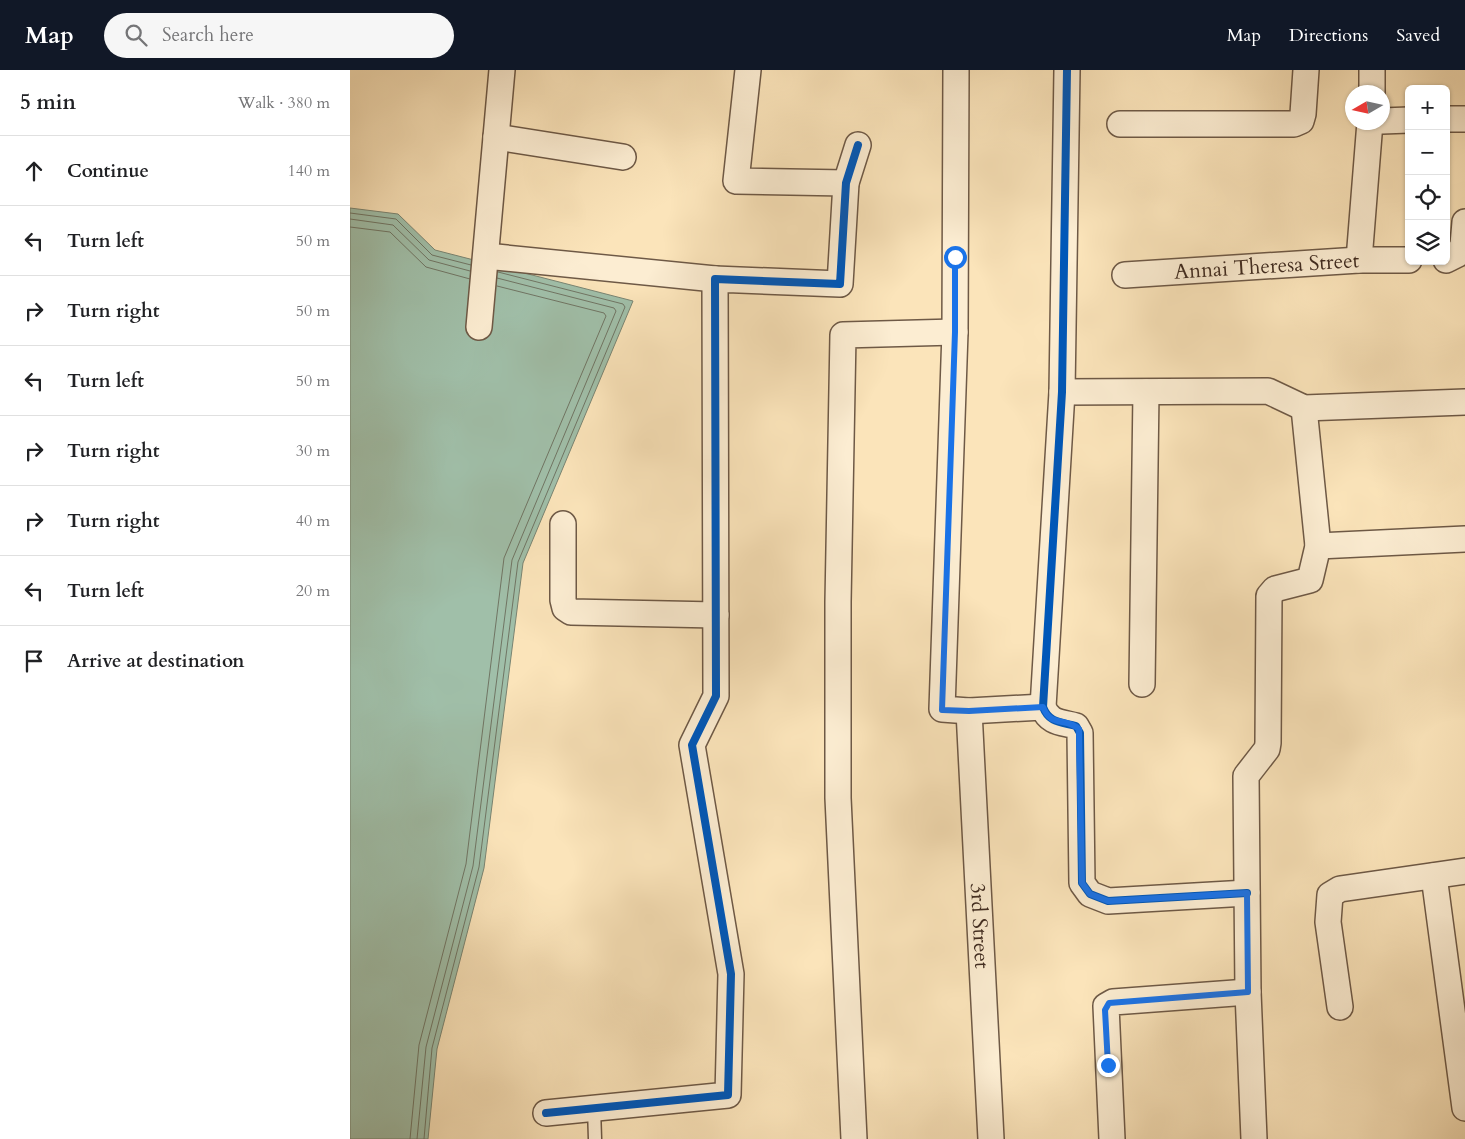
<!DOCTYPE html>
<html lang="en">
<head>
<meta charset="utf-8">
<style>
	body { margin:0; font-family:Cardo,serif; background:#f6f6f6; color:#202124 }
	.controls { position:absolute; right:15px; top:15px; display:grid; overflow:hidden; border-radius:8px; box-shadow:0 1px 4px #0004 }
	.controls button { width:45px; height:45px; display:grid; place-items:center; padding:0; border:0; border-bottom:1px solid #e0e0e0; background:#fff; color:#202124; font:25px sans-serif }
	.compass { position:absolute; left:995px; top:15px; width:45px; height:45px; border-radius:50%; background:#fff; box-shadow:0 1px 4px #0004; rotate:261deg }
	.stop { position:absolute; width:15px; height:15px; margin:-11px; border:4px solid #1a73e8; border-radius:50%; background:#fff }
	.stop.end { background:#1a73e8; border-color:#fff; box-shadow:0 1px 5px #0008 }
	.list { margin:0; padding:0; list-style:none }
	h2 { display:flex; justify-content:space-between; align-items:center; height:65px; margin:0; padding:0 20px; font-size:21px }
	h2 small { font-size:16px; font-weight:400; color:#757577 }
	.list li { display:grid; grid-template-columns:32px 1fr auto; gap:15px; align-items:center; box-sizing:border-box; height:70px; padding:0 20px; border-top:1px solid #e0e0e0 }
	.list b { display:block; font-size:19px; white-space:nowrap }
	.list em { font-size:16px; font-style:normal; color:#757577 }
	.icon { flex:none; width:28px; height:28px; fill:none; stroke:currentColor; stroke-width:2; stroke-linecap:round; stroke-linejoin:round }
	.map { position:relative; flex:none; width:1115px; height:1069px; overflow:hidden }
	header { display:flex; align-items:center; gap:30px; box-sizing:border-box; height:70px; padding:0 25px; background:#111827; color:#fff }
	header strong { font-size:24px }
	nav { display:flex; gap:28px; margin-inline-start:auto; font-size:18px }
	.search { width:350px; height:45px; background:#f6f6f6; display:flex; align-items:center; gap:12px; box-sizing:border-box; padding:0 18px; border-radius:28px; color:#757577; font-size:19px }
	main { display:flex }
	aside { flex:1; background:#fff }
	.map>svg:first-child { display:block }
	.water { fill:#a0bfa9; stroke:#798472 }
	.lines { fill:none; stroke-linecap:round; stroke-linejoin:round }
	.shore { stroke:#707564; stroke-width:1 }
	.lane-casing { stroke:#6e5946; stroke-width:15 }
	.street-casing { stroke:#6e5946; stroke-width:28 }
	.lane { stroke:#fcedd2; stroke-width:12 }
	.street { stroke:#fcedd2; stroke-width:25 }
	.cycleway-casing { stroke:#fcedd2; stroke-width:11 }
	.cycleway { stroke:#0057b8; stroke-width:8 }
	.route { stroke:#1a73e8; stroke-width:6 }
	.labels { text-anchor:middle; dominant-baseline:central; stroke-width:4; stroke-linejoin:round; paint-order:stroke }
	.street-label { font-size:21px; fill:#3f2b20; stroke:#fcedd2 }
</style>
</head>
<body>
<header>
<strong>Map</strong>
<div class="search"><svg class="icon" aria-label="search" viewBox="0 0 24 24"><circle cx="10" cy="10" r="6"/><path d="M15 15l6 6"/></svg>Search here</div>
<nav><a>Map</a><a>Directions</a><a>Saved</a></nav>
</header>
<main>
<aside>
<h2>5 min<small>Walk · 380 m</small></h2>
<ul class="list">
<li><svg class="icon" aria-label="ahead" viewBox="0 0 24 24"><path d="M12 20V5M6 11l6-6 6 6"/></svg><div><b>Continue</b></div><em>140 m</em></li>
<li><svg class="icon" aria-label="left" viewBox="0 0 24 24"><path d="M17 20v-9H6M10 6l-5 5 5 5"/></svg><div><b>Turn left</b></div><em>50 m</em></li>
<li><svg class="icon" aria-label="right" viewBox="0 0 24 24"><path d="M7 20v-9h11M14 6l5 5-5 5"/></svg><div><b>Turn right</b></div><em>50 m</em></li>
<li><svg class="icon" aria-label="left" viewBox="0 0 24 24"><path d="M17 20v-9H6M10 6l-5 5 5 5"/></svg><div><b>Turn left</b></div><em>50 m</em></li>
<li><svg class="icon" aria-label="right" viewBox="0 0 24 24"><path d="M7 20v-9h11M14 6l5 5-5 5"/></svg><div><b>Turn right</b></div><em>30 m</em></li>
<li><svg class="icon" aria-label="right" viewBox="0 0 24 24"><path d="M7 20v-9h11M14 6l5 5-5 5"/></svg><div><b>Turn right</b></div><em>40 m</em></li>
<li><svg class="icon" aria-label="left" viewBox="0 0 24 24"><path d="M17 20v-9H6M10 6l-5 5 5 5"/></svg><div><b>Turn left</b></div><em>20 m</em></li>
<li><svg class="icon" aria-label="arrive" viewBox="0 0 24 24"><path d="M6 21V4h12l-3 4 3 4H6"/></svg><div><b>Arrive at destination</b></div></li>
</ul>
</aside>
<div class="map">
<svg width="1115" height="1069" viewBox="0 0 1115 1069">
	<rect width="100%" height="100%" fill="#fbe4ba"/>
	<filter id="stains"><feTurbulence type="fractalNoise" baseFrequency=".004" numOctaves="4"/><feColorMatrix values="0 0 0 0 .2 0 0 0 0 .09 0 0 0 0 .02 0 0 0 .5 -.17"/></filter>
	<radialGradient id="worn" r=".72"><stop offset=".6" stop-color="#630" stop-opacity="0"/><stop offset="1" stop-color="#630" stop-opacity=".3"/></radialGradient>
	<path class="water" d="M0 138 48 144 85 180 283 231 173 493 134 798 87 979 78 1069H0Z"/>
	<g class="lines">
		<g class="shore">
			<path d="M0 143 46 149 82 185 121 195"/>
			<path d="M0 149 43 155 79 190 120 201"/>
			<path d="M0 157 40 162 76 197 120 209"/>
			<path d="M60 1069 69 975 116 794 154 488 256 246 254 243 147 216"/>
			<path d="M67 1069 76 977 123 796 162 490 266 241 264 238 147 208"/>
			<path d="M74 1069 82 978 129 797 168 492 275 237 273 234 148 202"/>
		</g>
		<defs>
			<path id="lane" d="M244 1038 245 1069"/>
			<g id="street">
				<path d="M398 0 386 111 496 113"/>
				<path d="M606 0 605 262 592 639 619 641 693 637"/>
				<path d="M717 0 712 322 693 637C699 653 711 652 726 656L730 663 732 813 740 824 758 831 897 823"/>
				<path d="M1022 22V0"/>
				<path d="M1096 49H1115"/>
				<path d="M1032 51 1059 50"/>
				<path d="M770 54H944L951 51 953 44 956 0"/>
				<path d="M146 67 273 87"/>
				<path d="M136 186 365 209"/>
				<path d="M1009 190 1020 52"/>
				<path d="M1096 190 1108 184 1113 175 1115 152"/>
				<path id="s1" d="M775 205 1009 190H1059"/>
				<path d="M129 257 152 0"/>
				<path d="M712 322 918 321 954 338 1115 332"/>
				<path d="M213 454V530L215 538 221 542 366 545"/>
				<path d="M968 476 1115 469"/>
				<path d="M792 614 796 322"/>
				<path id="s2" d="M619 641 641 1069"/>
				<path d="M1084 806 1115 1038"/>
				<path d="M990 937 978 852 980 825 990 819 1115 801"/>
				<path d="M196 1043 378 1025 381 904 342 675 366 626 365 209 490 214 496 113 508 75"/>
				<path d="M504 1069 488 728V532L493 265 605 262"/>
				<path d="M762 1069 756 936 763 932 898 922"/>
				<path d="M904 1069 898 922 896 706 917 679 918 673 919 526 925 519 960 510 968 476 954 338"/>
			</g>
		</defs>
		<use href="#lane" class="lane-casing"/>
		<use href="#street" class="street-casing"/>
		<use href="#lane" class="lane"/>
		<use href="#street" class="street"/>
		<defs>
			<g id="cycleway">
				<path d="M717 0 712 322 693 637C699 653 711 652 726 656L730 663 732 813 740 824 758 831 897 823"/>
				<path d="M196 1043 378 1025 381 904 342 675 366 626 365 209 490 214 496 113 508 75"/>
			</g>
		</defs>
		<use href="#cycleway" class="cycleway-casing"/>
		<use href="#cycleway" class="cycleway"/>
	</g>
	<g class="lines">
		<path class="route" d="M605 187V262L592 640 619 641 693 637C701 658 715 647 729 659L732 813 740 824 758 831 897 823 898 922 759 933 755 940 758 995"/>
	</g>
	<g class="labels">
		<g class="street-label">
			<text stroke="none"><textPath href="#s1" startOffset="142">Annai Theresa Street</textPath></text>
			<text stroke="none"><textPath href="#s2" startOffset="215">3rd Street</textPath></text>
		</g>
	</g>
	<rect width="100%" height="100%" filter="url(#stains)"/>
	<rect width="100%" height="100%" fill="url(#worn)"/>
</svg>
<div class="controls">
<button>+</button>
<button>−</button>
<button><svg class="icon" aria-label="locate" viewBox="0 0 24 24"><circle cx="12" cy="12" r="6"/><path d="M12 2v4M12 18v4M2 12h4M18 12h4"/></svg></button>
<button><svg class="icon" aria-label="layers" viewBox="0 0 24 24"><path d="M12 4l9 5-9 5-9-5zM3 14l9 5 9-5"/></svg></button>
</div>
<svg class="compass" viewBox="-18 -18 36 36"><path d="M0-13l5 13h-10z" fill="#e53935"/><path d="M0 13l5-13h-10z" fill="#757577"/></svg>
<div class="stop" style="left:605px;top:187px"></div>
<div class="stop end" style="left:758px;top:995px"></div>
</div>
</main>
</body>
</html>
